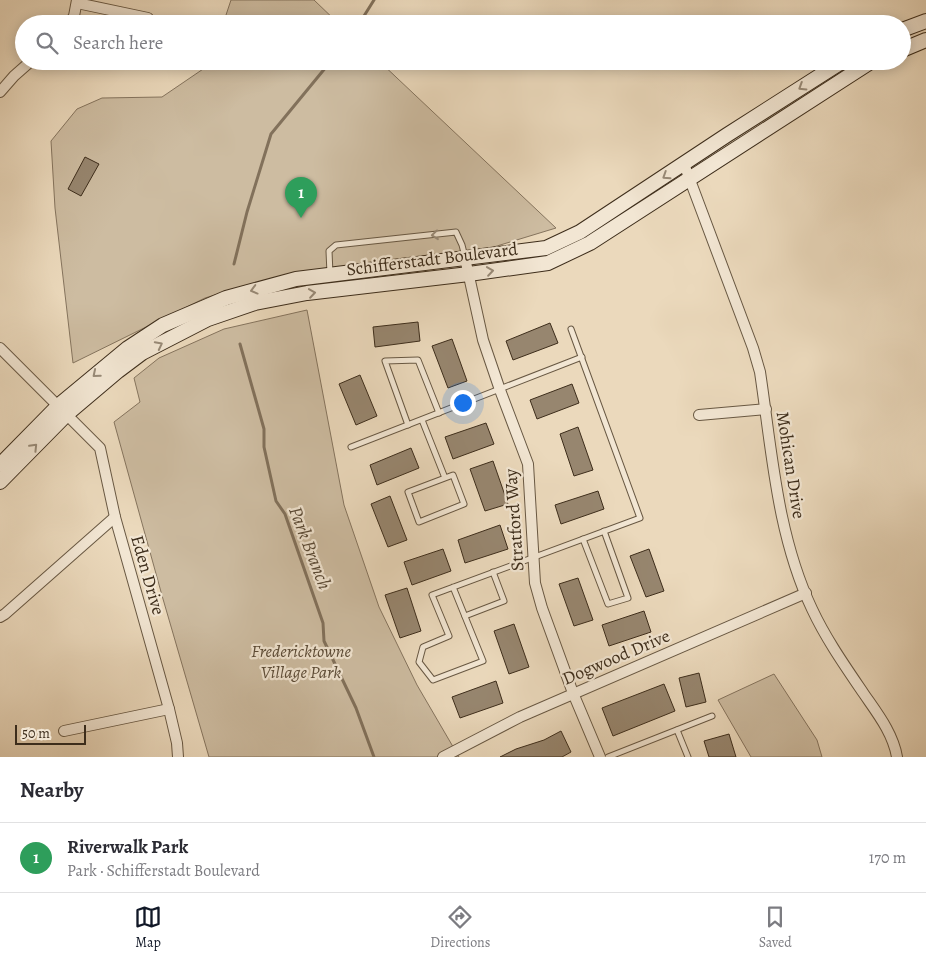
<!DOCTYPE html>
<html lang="en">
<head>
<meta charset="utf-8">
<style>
	body { margin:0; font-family:Alegreya,serif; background:#f7f7f7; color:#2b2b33 }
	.scale { position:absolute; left:15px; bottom:12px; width:71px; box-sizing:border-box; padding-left:5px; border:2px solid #3d2d1b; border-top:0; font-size:14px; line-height:18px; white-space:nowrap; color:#3d2d1b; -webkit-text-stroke:4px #f2e6d3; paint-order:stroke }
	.you { position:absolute; left:462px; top:402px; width:18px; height:18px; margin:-12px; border:4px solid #fff; border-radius:50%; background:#1a73e8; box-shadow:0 0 0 8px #1a73e833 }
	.badge { display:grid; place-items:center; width:32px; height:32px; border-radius:50%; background:#111827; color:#fff; font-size:16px; font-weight:700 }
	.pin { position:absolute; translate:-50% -41px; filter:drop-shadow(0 1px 2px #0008) }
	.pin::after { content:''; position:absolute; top:26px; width:18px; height:15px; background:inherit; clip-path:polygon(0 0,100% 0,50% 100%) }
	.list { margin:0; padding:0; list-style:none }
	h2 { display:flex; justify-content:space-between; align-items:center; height:65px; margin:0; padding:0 20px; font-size:21px }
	h2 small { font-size:16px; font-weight:400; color:#7c7c81 }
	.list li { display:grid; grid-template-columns:32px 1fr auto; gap:15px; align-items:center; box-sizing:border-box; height:70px; padding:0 20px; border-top:1px solid #e1e1e2 }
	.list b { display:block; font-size:19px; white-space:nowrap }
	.list p { margin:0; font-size:16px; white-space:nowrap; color:#7c7c81 }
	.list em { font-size:16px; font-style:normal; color:#7c7c81 }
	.icon { flex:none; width:28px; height:28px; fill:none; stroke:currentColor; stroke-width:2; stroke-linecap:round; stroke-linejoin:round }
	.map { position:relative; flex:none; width:926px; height:757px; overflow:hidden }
	.search { position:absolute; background:#fff; box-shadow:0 2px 12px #0003; left:15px; right:15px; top:15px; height:55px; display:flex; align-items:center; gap:12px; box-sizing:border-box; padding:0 18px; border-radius:28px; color:#7c7c81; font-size:19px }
	.sheet { height:135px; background:#fff }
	nav { display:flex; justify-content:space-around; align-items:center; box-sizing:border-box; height:70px; border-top:1px solid #e1e1e2; background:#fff; font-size:14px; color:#7c7c81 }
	nav a { display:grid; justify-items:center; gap:2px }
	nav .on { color:#111827 }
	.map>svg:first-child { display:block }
	.green { fill:#cdbca1; stroke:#85745e }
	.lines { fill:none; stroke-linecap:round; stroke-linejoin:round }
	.stream { stroke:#82715b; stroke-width:3 }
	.building { fill:#97866f; stroke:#3d2d1b }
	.lane-casing { stroke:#685843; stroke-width:7 }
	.street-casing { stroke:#685843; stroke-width:12 }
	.secondary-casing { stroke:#3d2d1b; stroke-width:16 }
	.lane { stroke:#f2e6d3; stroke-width:5 }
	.street { stroke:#f2e6d3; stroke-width:10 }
	.secondary { stroke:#f2e6d3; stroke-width:14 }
	.oneway { stroke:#988a77 }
	.labels { text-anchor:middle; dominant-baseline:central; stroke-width:4.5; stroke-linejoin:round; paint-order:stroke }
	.street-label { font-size:18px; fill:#3d2d1b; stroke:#f2e6d3 }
	.park-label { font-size:18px; font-style:italic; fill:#5a4a36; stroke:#f2e6d3 }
	.water-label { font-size:19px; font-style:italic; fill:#5a4a36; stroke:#f2e6d3 }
</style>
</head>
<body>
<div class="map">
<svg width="926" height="757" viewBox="0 0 926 757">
	<rect width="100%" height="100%" fill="#ebd9bc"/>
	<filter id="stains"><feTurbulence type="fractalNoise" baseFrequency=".004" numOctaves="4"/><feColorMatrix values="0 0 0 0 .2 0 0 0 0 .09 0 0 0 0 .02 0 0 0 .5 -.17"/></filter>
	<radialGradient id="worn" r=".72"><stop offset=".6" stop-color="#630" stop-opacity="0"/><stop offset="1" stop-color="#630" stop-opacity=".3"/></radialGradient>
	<g class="green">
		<path d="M231 0H314L339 24H223Z"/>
		<path d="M211 61H379L556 228 428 267 292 290 244 286 205 298 73 363 55 208 51 141 77 109 102 98 162 97 209 65Z"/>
		<path d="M307 310 344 505 379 607 417 685 459 757H209L163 599 114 422 140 402 134 378 159 358 224 329Z"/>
		<path d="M774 674 817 740 822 757H751L718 700Z"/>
	</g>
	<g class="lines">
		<g class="stream">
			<path d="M359 24 374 0"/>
			<path d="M234 264 247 212 271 134 331 61"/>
			<path d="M240 344 264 429V447L276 501 285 514 323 623 324 641 356 708 374 757"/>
		</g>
	</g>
	<g class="building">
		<path d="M85 157 99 164 81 196 68 189Z"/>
		<path d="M418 322 420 341 375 347 373 327Z"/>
		<path d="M550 323 558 343 513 360 506 341Z"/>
		<path d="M452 339 467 381 448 388 432 346Z"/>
		<path d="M360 375 377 416 356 425 339 384Z"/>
		<path d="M572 384 579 403 537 419 530 400Z"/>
		<path d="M486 423 494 444 453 459 445 437Z"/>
		<path d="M578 427 593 470 574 476 560 434Z"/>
		<path d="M411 448 419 468 377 485 370 465Z"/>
		<path d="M493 461 508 504 485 511 470 469Z"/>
		<path d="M598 491 604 509 561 524 555 505Z"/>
		<path d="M390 496 407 540 388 547 371 504Z"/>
		<path d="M500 525 508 549 465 563 458 540Z"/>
		<path d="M443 549 451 571 412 585 404 562Z"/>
		<path d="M649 549 664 591 646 597 630 556Z"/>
		<path d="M578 578 593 620 574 626 559 584Z"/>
		<path d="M407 588 421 631 400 638 385 595Z"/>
		<path d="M644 611 651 632 609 646 602 625Z"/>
		<path d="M514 624 529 667 509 674 494 631Z"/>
		<path d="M699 673 706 702 686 707 679 678Z"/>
		<path d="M496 681 503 703 460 718 452 697Z"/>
		<path d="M664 684 675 711 613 736 602 708Z"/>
		<path d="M561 731 571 752 562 757H500L516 749 544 740Z"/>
		<path d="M729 734 736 757H709L704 741Z"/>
	</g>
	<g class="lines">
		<defs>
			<g id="lane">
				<path d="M330 274 329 251 336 245 456 232 462 245 465 257"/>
				<path d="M422 420 445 478 453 475 464 504 419 522 408 492 445 478"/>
				<path d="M408 425 385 361 418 360 439 413"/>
				<path d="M351 447 582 357"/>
				<path d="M583 539 608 604 628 598 604 531"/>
				<path d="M453 587 483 661 433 680 419 662 423 647 449 636 432 595 640 518 571 329"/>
				<path d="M465 616 504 601 493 572"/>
				<path d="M677 730 688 757"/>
				<path d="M608 757 712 716"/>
			</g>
			<g id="street">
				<path d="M77 3 148 18"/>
				<path d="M69 24 74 16 77 0"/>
				<path d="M0 92 14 76 31 61"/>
				<path d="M684 164 753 348 760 372C772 452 777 535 812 609 826 639 845 666 864 694 877 713 893 733 897 757"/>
				<path d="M465 258 483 340 500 390 528 464 535 583 542 608 573 693 600 757"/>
				<path d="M0 348 100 448 115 517 169 709 177 743 178 757"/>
				<path d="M699 415 766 409"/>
				<path d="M0 617 5 614 115 517"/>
				<path d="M64 731 169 709"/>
				<path d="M443 757 520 717 806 593"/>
			</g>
			<g id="secondary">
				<path d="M902 30 926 21"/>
				<path d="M902 50 926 40"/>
				<path d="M0 465 58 406 128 348 163 325 226 298 296 279 546 248 580 232 727 135 843 61"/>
				<path d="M0 482 66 415 118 371 142 353 208 319 255 303 307 293 469 274 548 263 590 243 872 61"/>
			</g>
		</defs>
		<use href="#lane" class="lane-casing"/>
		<use href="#street" class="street-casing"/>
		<use href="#secondary" class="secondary-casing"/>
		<use href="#lane" class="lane"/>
		<use href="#street" class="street"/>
		<use href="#secondary" class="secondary"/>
	</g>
	<defs><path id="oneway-chevron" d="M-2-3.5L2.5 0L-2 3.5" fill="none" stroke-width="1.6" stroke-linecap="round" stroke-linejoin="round" transform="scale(1.25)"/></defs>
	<g class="oneway">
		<use href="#oneway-chevron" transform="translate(802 87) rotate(148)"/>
		<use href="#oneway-chevron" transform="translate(666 176) rotate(147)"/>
		<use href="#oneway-chevron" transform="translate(435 235) rotate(174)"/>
		<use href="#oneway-chevron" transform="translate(490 271) rotate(-8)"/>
		<use href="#oneway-chevron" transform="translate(254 290) rotate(165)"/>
		<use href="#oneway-chevron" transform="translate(312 293) rotate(-8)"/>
		<use href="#oneway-chevron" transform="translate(159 345) rotate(-27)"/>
		<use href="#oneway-chevron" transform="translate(96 374) rotate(140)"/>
		<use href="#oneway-chevron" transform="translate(34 447) rotate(-46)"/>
	</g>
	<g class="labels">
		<g class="street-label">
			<text transform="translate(432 259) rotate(-7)">Schifferstadt Boulevard</text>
			<text transform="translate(791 465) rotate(81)">Mohican Drive</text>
			<text transform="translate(514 520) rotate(-94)">Stratford Way</text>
			<text transform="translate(148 575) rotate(74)">Eden Drive</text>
			<text transform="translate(616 657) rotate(-23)">Dogwood Drive</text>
		</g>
		<g class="park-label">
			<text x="301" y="651">Fredericktowne<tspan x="301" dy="21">Village Park</tspan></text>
		</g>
		<g class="water-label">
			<text transform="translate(310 548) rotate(69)">Park Branch</text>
		</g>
	</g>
	<rect width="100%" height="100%" filter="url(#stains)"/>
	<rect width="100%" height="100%" fill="url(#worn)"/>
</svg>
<div class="scale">50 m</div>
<div class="you"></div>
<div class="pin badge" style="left:301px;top:218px;background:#2e9e5b">1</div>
<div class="search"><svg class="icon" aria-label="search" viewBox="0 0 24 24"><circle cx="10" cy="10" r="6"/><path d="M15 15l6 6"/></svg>Search here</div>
</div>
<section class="sheet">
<h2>Nearby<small></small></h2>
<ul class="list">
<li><span class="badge" style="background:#2e9e5b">1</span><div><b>Riverwalk Park</b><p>Park · Schifferstadt Boulevard</p></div><em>170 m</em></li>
</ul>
</section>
<nav>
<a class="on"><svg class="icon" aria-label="map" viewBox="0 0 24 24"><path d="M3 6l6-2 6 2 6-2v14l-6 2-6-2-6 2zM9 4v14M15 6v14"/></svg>Map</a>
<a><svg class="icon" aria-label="directions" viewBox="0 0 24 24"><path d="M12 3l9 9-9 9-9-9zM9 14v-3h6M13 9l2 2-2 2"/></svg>Directions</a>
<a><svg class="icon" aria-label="saved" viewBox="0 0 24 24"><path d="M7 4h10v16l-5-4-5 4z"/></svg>Saved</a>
</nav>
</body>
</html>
